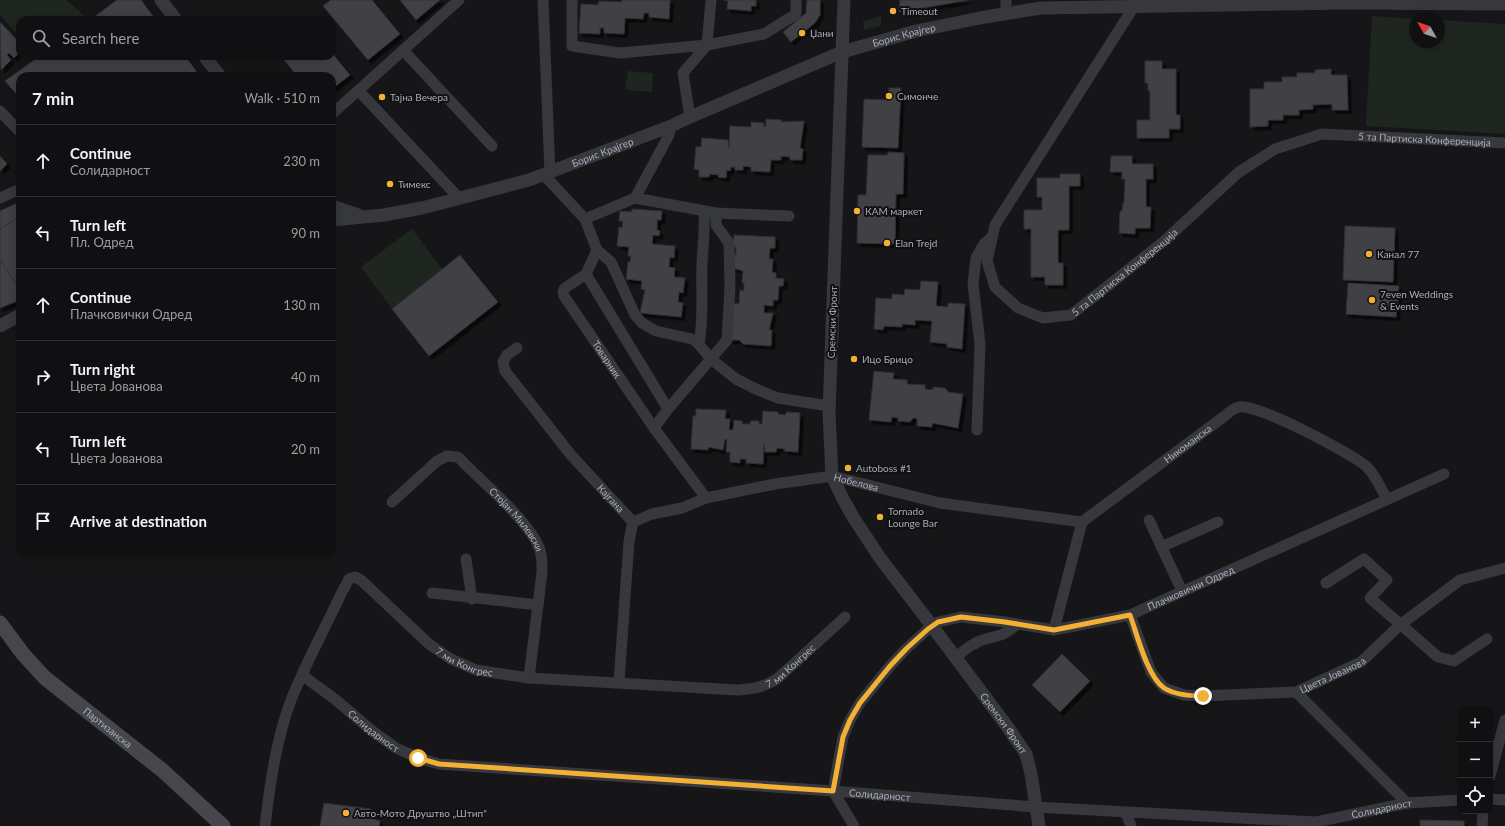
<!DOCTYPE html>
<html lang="en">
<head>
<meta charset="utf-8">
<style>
	body { margin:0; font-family:Lato,sans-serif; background:#1e1e20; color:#f1f3f6 }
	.controls { position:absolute; right:12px; bottom:12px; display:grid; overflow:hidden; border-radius:8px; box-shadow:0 2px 10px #0003 }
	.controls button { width:36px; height:36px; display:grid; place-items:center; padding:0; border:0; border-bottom:1px solid #303032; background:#101012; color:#f1f3f6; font:20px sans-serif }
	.compass { position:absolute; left:1409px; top:12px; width:36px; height:36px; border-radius:50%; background:#101012; box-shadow:0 2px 10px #0003; rotate:310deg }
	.stop { position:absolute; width:12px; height:12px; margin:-9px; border:3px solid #f2b134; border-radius:50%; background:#fff }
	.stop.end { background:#f2b134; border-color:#fff; box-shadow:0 1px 4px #0008 }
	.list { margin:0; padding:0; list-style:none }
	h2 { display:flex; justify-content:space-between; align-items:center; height:52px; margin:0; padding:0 16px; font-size:17px }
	h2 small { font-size:13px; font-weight:400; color:#9c9d9f }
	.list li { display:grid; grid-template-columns:26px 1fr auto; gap:12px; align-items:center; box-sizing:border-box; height:72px; padding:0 16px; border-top:1px solid #303032 }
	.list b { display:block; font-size:15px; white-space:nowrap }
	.list p { margin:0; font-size:13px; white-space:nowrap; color:#9c9d9f }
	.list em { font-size:13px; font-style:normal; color:#9c9d9f }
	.icon { flex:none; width:22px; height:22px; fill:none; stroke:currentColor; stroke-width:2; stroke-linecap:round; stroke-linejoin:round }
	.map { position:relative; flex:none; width:1505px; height:826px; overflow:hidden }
	.search { position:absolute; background:#101012; box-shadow:0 2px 10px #0003; left:16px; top:16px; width:320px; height:44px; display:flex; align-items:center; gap:10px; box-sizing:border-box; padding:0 14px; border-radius:12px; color:#9c9d9f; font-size:15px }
	.panel { position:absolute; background:#101012; box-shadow:0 2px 10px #0003; left:16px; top:72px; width:320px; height:484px; border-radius:12px }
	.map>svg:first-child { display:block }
	.green { fill:#1e261f }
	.building { fill:#404145; stroke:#303034; filter:url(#shadow) }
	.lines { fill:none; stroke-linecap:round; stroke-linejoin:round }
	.minor { stroke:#37383d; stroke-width:11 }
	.tertiary { stroke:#37383d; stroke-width:13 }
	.secondary { stroke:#45474d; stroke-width:15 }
	.tertiary-bridge { stroke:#37383d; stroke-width:13 }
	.route { stroke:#f2b134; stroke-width:5 }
	.poi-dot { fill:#f2b134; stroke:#111113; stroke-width:1.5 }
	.labels { text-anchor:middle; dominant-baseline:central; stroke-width:4; stroke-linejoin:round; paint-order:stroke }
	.poi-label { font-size:10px; fill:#a8adb8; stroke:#111113; text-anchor:start }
	.street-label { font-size:10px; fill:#a8adb8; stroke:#111113 }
</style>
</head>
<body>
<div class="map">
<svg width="1505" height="826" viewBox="0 0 1505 826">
	<defs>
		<filter id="shadow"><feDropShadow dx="3.5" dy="3.5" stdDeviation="0" flood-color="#0009"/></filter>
	</defs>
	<rect width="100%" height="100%" fill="#161618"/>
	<g class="green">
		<path d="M0 0H66L87 18 84 20H20V37L0 15Z"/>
		<path d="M881 16V26L864 30 863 21Z"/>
		<path d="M1372 16 1415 19V42H1439V20L1505 24V134L1366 126Z"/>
		<path d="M628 71 653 73 652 92 625 90Z"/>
		<path d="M412 229 442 269 392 309 361 267Z"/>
	</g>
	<g class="building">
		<path d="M117 0H141L156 20H90Z"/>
		<path d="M331 0H372L400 34 368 60 323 6Z"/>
		<path d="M400 0H440L416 20Z"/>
		<path d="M622 0H670L669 19 649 17V13H644L643 19 625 18 624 34 604 33V28H600V34L579 33 581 4 598 5 599 1 622 2Z"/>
		<path d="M724 0H756V6H751V11L727 9 728 1Z"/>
		<path d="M807 0H820V15L815 23 791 42 783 32 806 13Z"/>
		<path d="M900 0H969L899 12Z"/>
		<path d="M0 22 20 43V52L14 58 9 53 7 55 11 60 1 70Z"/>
		<path d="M332 53 350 75 332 89V76H297L281 56H332Z"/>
		<path d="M40 56H185L200 76H20V98L5 81Z"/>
		<path d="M1145 61H1162V69H1176V115H1180V129H1169V138H1137V120H1150V91H1148V83H1145Z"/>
		<path d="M1331 69V75H1347L1348 110H1332V104L1313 105V109L1299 110V115H1283V120H1268V126L1250 127V89H1264V82H1282V77H1297V73H1315V70Z"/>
		<path d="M889 88H901L898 148 862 147 864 99 888 100Z"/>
		<path d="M766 119 782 120 781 122 804 121 800 148 803 149 802 160H790V157L781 156V160H771L770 172 751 171V167L743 166V170H735V167H731L730 171 727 170 726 178 718 177 719 175 710 174 709 177H699V170L694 169 696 147H701L702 138 728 140 729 148 730 126 751 127V122L764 123 763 126H766Z"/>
		<path d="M888 152 904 153 903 194H896L895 244 857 243 858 195H866L868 155H888Z"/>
		<path d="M0 156 7 164 0 171Z"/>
		<path d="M1111 156H1132V164H1153V179H1146V207H1151L1150 228H1135V234L1119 233 1120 211H1122L1123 203H1124L1125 179H1122V172H1110Z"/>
		<path d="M1060 174H1080V186H1069V230H1058V263H1063V285H1045V277H1031V229H1024V210H1042V197H1037V178H1060Z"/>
		<path d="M20 202V300L0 308V211Z"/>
		<path d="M632 209 662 211 661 220H657V230L660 231 659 236 653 235 652 244 675 246 674 258 670 257 669 267 675 268 674 277 685 278 683 293 679 292 678 302 683 303 681 317 640 313 645 290 641 289 642 281 626 279 628 262H630L631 256H628L629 247 617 246 619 227 622 228 623 221H619L620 211 632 212Z"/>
		<path d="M20 216V290L0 259V229Z"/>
		<path d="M1345 226 1395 228 1393 282 1343 280Z"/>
		<path d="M734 235 775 237V248H770L769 259H773L772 272 776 273V278L784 279 783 286H779L778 300H773V306L764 305V313H773L769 330H772L771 346 743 344 739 340H730L733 303 739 304 740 290 744 291V283H742L743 271 733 268V255H736V247H733Z"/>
		<path d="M460 255 498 302 429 356 392 309Z"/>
		<path d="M921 281 938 282 936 306 948 307V303L965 304 962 349 947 347V344L930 342 932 321 915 320V325L902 324V327L884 326 883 330 874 329 876 298 892 299V294L904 295 905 289 920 290Z"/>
		<path d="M1348 283 1399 286 1396 317 1346 314Z"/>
		<path d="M874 371 894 373 893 379 907 380V384L925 385V389L933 390V387L945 388 948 392 963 394 958 428 932 423V427L917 426V418H913L910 422 898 421V418L892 417 891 422 869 420Z"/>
		<path d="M696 409 726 410 725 419H730L729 430H733L734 420 742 421V424H750L751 421H759V424H762L763 411 778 412V414L785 415 787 412 800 413 798 452 784 451 785 449 777 448 776 452H765L764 444 763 464 746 463V459H740V463L730 462V452H726L727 440 725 439 723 450 708 447V450L691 449 693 416H696Z"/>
		<path d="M1062 654 1090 681 1060 712 1032 685Z"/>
		<path d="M324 803 371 809 369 818 380 821 379 826H320Z"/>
		<path d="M1420 820 1464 821V826H1420Z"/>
	</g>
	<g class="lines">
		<g class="minor">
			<path d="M543 0 550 173"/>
			<path d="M572 0V46L620 53 707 45 764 34 796 14V0"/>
			<path d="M1006 0V14"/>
			<path id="s1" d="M1133 8 995 225 987 261 995 287 1018 308 1043 318 1071 315 1163 242 1239 172 1275 149 1322 134 1505 143"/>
			<path d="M403 50 492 146"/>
			<path d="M359 91 459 198"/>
			<path d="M0 111 20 132"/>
			<path d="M332 114 459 0"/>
			<path d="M690 117 683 73 707 45 711 0"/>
			<path d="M544 175 585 219 635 198 669 135 671 126"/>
			<path d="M0 198 20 189"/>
			<path d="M635 198 716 213 789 216"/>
			<path id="s2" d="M585 219 597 250 586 274 565 288 563 291 564 296 654 428 706 498"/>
			<path d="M597 250 611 262 635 315 642 323 656 331 692 339 697 342 711 359 736 379 758 390 778 398 829 406"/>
			<path d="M586 274 668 409"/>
			<path d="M699 345C704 318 701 291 702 264 703 246 705 229 704 211"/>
			<path id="s3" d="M517 348 507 355 503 362 505 371 571 455 633 522 629 541 619 682"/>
			<path d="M654 428 668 409 727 340 730 287 729 243 716 225V213"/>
			<path d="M977 430 980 344 973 284 976 258 984 244 992 237"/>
			<path id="s4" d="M392 502 437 461 447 456 458 457C482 482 519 512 536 541 542 551 542 561 542 572L529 678"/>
			<path d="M1149 520 1182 591"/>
			<path id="s5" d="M633 522 652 514 682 508 706 498 775 484 832 476 940 503 1082 522"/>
			<path d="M1161 547 1218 522"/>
			<path d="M466 559 472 599"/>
			<path d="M1326 583 1364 559 1387 580 1370 598 1438 657 1454 661 1487 639"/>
			<path d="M432 593 538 605"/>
			<path id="s6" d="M1130 615 1151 672 1164 688 1184 695 1203 696 1296 692 1361 662 1400 625 1460 580 1505 568"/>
			<path id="s7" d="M1054 630 1082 522 1226 415C1229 412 1235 408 1239 407 1256 403 1351 453 1366 466 1375 474 1381 489 1387 499"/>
			<path d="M956 658C961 653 967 647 974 644 990 634 1000 641 1017 624"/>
			<path id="s8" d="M302 675 336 700 371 730 396 748 418 758 439 764 833 791 1036 807 1316 822 1407 803 1460 800"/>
			<path d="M1296 692 1407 803"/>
			<path d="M1490 776 1505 720"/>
			<path d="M1490 799 1505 800"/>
			<path d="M1126 813 1131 826"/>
			<path id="s9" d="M265 826C270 784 276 740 291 700 306 663 325 628 342 592L349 579 355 577 361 580 429 644 451 659 476 670 529 678 738 690C753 689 764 687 777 679L845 617"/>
			<path id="s10" d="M854 826 833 791 843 737 850 720 860 703 890 666 907 648 928 629 938 622 961 617 1005 622 1054 630 1130 615 1444 474"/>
			<path d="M1482 826 1483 811"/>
		</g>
		<g class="tertiary">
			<path d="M161 0 176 20"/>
			<path d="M844 0 829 413 832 476 842 497 853 517 880 558 926 618"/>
			<path d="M204 56 220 76"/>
			<path d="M332 206 358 215"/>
			<path id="s11" d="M332 220 384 215 422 208 529 180 671 126 690 117 842 52 916 31 985 17 1041 8 1346 3 1505 4"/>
			<path d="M0 326 20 315"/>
			<path id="s12" d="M938 634 1009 729 1026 754 1031 774 1039 826"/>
		</g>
		<path class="secondary" id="s13" d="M0 623 23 654 45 678 162 770 223 826"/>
		<path class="tertiary-bridge" d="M926 618 938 634"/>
	</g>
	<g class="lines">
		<path class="route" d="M418 758 439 764 833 791 843 737 850 720 860 703 890 666 907 648 928 629 938 622 961 617 1005 622 1054 630 1130 615C1137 634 1147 676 1164 688 1175 695 1191 696 1203 696"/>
	</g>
	<g class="poi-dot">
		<circle cx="893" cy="11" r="4"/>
		<circle cx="802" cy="33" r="4"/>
		<circle cx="889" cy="96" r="4"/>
		<circle cx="382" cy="97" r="4"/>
		<circle cx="390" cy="184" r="4"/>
		<circle cx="857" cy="211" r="4"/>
		<circle cx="887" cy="243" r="4"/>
		<circle cx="1369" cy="254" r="4"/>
		<circle cx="1372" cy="300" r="4"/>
		<circle cx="854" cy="359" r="4"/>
		<circle cx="848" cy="468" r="4"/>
		<circle cx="880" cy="517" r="4"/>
		<circle cx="346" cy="813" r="4"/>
	</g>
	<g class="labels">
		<g class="poi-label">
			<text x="901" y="11">Timeout</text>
			<text x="810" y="33">Џани</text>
			<text x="897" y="96">Симонче</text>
			<text x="390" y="97">Тајна Вечера</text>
			<text x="398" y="184">Тимекс</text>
			<text x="865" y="211">КАМ маркет</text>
			<text x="895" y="243">Elan Trejd</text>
			<text x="1377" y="254">Канал 77</text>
			<text x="1380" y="294">7even Weddings<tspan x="1380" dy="12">&amp; Events</tspan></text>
			<text x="862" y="359">Ицо Брицо</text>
			<text x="856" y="468">Autoboss #1</text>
			<text x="888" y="511">Tornado<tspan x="888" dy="12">Lounge Bar</tspan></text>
			<text x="354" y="813">Авто-Мото Друштво „Штип"</text>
		</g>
		<g class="street-label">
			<text stroke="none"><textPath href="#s11" startOffset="604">Борис Крајгер</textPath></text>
			<text stroke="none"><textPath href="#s1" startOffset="823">5 та Партиска Конференција</textPath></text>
			<text stroke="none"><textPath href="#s11" startOffset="280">Борис Крајгер</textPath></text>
			<text stroke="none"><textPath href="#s1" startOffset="476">5 та Партиска Конференција</textPath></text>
			<text transform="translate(832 322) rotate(-88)">Сремски Фронт</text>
			<text stroke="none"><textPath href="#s2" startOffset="170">Товарник</textPath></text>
			<text stroke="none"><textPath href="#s7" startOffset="243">Никоманска</textPath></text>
			<text stroke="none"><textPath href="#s5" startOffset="230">Нобелова</textPath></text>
			<text stroke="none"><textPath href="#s3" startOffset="195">Кајгана</textPath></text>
			<text stroke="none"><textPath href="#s4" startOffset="169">Стојан Милевски</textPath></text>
			<text stroke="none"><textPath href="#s10" startOffset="508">Плачковички Одред</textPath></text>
			<text stroke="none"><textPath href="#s9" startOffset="410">7 ми Конгрес</textPath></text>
			<text stroke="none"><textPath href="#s9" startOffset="746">7 ми Конгрес</textPath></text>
			<text stroke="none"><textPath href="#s6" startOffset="255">Цвета Јованова</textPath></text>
			<text stroke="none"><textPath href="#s12" startOffset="111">Сремски Фронт</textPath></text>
			<text stroke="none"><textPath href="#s13" startOffset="151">Партизанска</textPath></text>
			<text stroke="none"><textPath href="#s8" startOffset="91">Солидарност</textPath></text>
			<text stroke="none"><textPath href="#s8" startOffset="607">Солидарност</textPath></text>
			<text stroke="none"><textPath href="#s8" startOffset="1111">Солидарност</textPath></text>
		</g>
	</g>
</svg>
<div class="controls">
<button>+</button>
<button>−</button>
<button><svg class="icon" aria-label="locate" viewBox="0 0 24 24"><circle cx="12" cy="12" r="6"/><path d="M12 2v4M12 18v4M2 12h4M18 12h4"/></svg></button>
</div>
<svg class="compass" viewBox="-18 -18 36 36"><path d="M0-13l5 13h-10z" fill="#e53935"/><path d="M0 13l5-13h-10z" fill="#9c9d9f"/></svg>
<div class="stop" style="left:418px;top:758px"></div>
<div class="stop end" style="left:1203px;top:696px"></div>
<div class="search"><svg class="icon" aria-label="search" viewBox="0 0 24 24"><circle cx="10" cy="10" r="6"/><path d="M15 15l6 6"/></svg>Search here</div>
<section class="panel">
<h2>7 min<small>Walk · 510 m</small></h2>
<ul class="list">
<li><svg class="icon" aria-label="ahead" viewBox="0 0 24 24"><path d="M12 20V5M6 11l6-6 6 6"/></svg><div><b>Continue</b><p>Солидарност</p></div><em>230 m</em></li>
<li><svg class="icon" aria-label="left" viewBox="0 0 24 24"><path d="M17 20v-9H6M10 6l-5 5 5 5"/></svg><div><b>Turn left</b><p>Пл. Одред</p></div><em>90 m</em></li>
<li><svg class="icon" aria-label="ahead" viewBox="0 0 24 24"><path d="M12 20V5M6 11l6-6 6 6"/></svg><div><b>Continue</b><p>Плачковички Одред</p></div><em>130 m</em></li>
<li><svg class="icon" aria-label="right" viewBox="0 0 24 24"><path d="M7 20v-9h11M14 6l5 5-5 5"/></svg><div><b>Turn right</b><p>Цвета Јованова</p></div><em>40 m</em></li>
<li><svg class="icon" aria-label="left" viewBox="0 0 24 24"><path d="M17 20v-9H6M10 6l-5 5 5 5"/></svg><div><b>Turn left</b><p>Цвета Јованова</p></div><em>20 m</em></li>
<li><svg class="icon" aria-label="arrive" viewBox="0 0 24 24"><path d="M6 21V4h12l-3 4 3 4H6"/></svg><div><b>Arrive at destination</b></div></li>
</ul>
</section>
</div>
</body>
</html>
